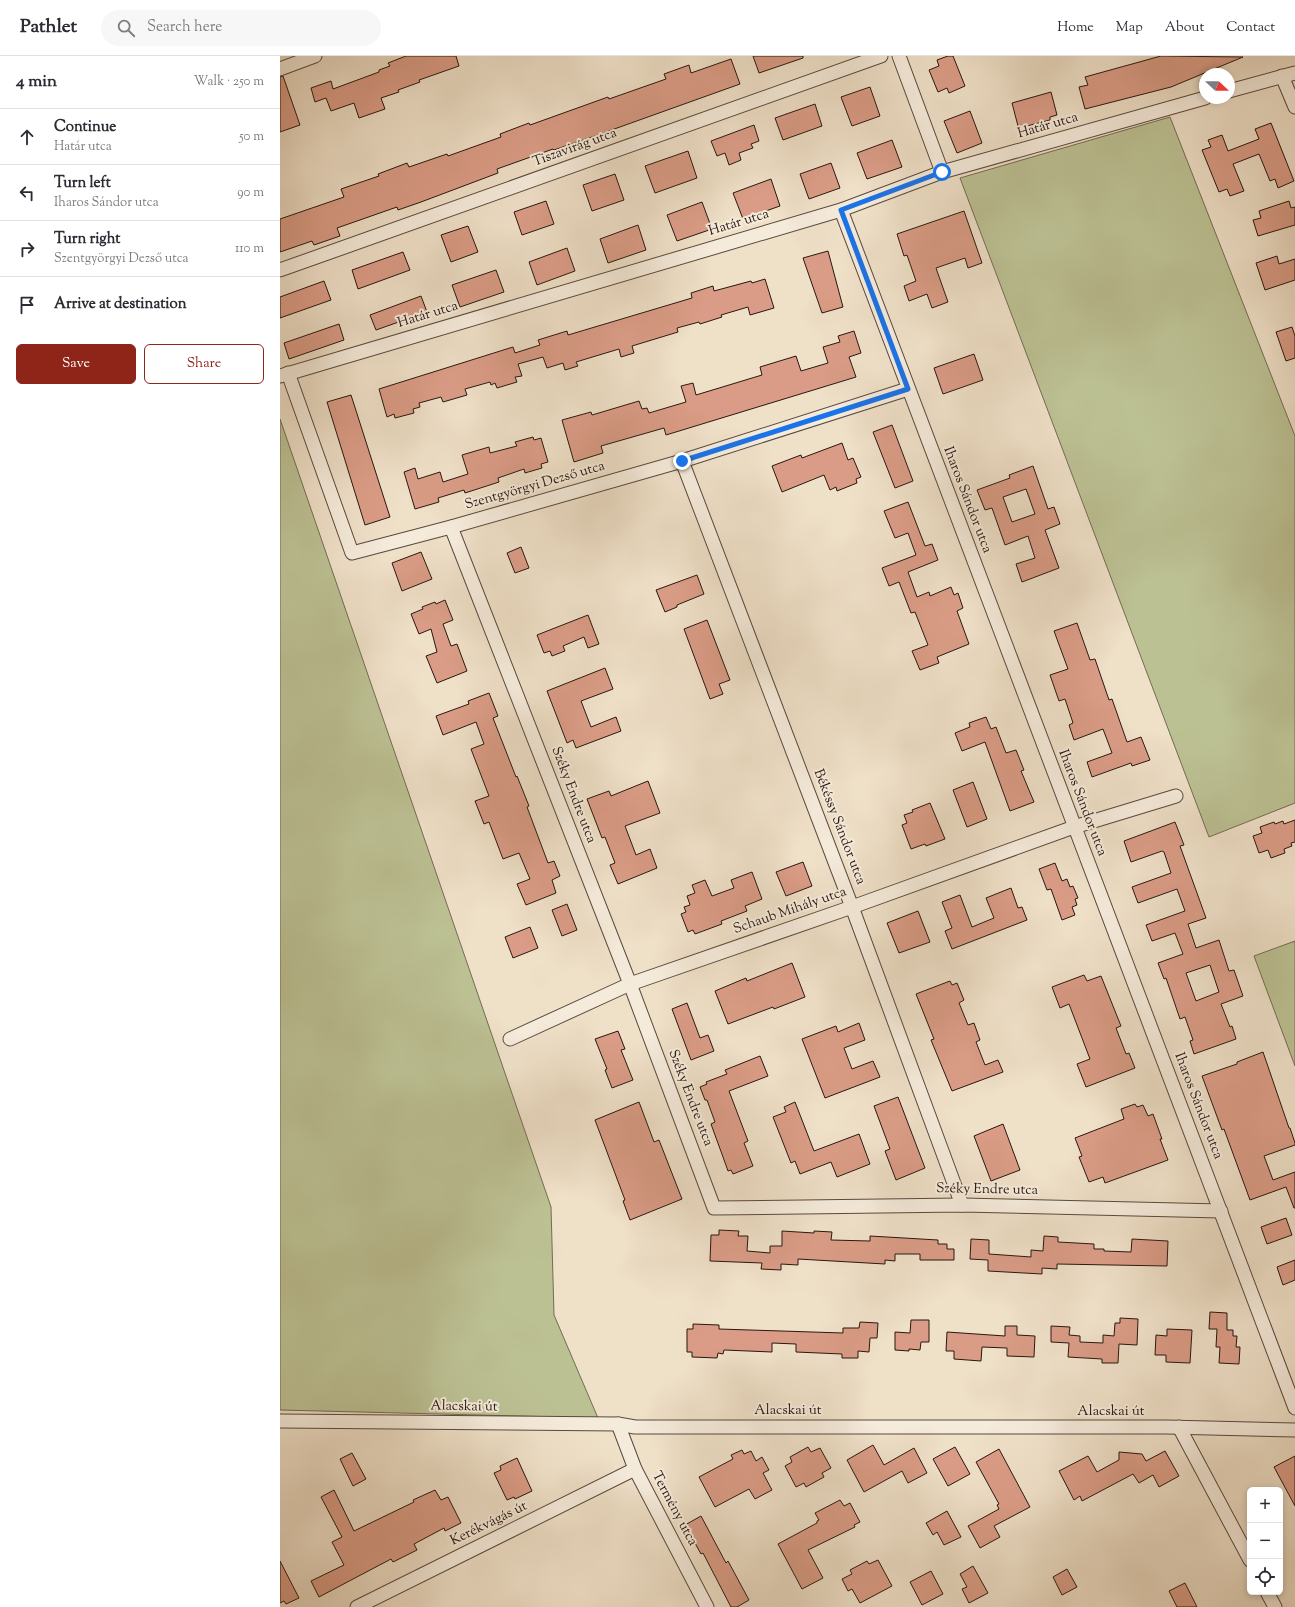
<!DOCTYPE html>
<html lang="en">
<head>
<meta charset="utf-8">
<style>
	body { margin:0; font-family:"Sorts Mill Goudy",serif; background:#f7f7f7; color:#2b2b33 }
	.controls { position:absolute; right:12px; bottom:12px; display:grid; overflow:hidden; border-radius:6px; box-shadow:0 2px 6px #0003 }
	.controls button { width:36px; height:36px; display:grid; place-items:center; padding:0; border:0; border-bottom:1px solid #e1e1e2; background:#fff; color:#2b2b33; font:20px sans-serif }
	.compass { position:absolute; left:919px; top:12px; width:36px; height:36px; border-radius:50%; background:#fff; box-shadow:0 2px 6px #0003; rotate:112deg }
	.stop { position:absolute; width:12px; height:12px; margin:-9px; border:3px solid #1a73e8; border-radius:50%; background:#fff }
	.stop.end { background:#1a73e8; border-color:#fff; box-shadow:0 1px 4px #0008 }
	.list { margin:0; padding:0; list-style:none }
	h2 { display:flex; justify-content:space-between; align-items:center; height:52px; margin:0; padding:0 16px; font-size:17px }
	h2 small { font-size:13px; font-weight:400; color:#7c7c81 }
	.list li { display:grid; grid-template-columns:26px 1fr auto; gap:12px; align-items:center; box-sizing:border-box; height:56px; padding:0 16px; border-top:1px solid #e1e1e2 }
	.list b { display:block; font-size:15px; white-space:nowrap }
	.list p { margin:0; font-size:13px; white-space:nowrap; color:#7c7c81 }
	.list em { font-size:13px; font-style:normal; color:#7c7c81 }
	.actions { display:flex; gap:8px; padding:12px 16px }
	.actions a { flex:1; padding:9px 0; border:1px solid #8f2418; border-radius:6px; text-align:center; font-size:14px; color:#8f2418 }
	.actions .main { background:#8f2418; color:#fff }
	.icon { flex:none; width:22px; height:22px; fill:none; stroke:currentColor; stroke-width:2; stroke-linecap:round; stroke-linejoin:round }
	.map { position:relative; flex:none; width:1015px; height:1551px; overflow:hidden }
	header { display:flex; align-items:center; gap:24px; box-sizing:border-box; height:56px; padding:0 20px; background:#fff; border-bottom:1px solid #e1e1e2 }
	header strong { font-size:19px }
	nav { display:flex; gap:22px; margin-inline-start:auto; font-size:14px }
	.search { width:280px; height:36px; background:#f7f7f7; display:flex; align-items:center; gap:10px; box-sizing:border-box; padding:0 14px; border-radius:22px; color:#7c7c81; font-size:15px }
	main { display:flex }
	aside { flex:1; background:#fff }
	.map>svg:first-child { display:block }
	.green { fill:#bcc194; stroke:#726c52 }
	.building { fill:#da9c86; stroke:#29170f; fill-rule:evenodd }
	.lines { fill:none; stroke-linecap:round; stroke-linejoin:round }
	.minor-casing { stroke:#5a493d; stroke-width:15 }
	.minor { stroke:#f5ebdb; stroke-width:13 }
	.route { stroke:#1a73e8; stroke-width:5 }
	.labels { text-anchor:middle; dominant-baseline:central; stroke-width:4; stroke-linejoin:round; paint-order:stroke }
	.street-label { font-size:14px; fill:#29170f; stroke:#f5ebdb }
</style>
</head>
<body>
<header>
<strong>Pathlet</strong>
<div class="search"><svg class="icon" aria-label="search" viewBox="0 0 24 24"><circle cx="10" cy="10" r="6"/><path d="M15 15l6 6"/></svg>Search here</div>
<nav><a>Home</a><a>Map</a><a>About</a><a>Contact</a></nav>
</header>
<main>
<aside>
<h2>4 min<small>Walk · 250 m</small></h2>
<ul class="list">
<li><svg class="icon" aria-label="ahead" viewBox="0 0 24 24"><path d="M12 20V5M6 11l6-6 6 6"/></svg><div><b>Continue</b><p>Határ utca</p></div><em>50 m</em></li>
<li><svg class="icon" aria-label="left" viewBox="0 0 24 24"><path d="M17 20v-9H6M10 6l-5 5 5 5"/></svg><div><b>Turn left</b><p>Iharos Sándor utca</p></div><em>90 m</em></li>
<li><svg class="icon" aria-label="right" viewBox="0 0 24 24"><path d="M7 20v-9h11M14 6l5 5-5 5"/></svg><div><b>Turn right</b><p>Szentgyörgyi Dezső utca</p></div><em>110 m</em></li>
<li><svg class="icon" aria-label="arrive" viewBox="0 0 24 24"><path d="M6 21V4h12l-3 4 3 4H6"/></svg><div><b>Arrive at destination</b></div></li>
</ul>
<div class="actions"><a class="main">Save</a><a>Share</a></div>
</aside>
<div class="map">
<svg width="1015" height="1551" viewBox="0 0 1015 1551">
	<rect width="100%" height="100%" fill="#efe0c8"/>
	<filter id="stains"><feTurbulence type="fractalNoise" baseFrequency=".005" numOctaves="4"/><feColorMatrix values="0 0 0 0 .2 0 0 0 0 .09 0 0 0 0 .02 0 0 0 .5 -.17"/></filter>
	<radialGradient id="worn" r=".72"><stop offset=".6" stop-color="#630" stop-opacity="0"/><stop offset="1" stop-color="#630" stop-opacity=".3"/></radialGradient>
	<g class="green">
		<path d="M890 61 1015 380V747L929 781 680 122Z"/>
		<path d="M0 363 271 1151 274 1259 318 1362 0 1354Z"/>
		<path d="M1015 885V1010L974 900Z"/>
	</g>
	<g class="building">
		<path d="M126 0H176L179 10 139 24 140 26 118 34 119 36 101 42 105 53 79 62 74 47 51 55 46 42 35 46 31 32 51 25 53 33 99 16V14L110 10 108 7Z"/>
		<path d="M473 0H523V2L479 17Z"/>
		<path d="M668 0H673L685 30 669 37 667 32 658 36 649 14 659 10 657 4Z"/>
		<path d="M881 0 963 1 891 31 805 53 799 31 808 29 805 21Z"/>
		<path d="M451 3 460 28 312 81 274 94 273 93 217 113 218 117 141 146 118 154 117 151 57 172 60 180 34 189 32 185 0 196V163L64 141 61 133 99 120 98 118 127 107 129 111 167 98 168 100 221 81 220 78 249 67 250 69 328 41 329 43 386 23 384 18 409 9 411 17Z"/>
		<path d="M3 20 20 69 0 76V21Z"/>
		<path d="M590 31 600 60 572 70 561 41Z"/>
		<path d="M771 36 777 59 770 61V64L747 70V68L738 70 732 47Z"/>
		<path d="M535 48 542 70 503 84 495 62Z"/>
		<path d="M690 55 702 87 677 97 664 65Z"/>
		<path d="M991 67 1014 125 998 132 995 123 990 125 979 98 953 108 964 135 950 140 947 133 939 136 922 94 931 91 928 84 942 79 948 95 979 83 975 73Z"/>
		<path d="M474 69 479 85 471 88 473 92 459 97 461 104 449 109 445 97 437 100 431 85Z"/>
		<path d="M612 84 622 111 587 123 577 97Z"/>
		<path d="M408 95 417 122 375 137 365 110Z"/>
		<path d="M551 107 560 132 529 143 520 118Z"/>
		<path d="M335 118 344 144 312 155 303 129Z"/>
		<path d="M491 123 500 150 463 163 453 137Z"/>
		<path d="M266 145 274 168 242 179 234 156Z"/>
		<path d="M1009 145 1011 152 1015 151V169L978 180 973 164 981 162 979 155Z"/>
		<path d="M422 146 432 173 397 185 387 159Z"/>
		<path d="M684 155 702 207 688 212 685 202 656 212 668 246 652 252 647 238 629 245 624 230 636 225 627 199 624 200 617 178Z"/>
		<path d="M358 169 366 194 328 207 320 183Z"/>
		<path d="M188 170 198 196 171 206 161 179Z"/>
		<path d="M287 192 295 215 257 229 249 206Z"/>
		<path d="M548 195 563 251 542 257 523 202Z"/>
		<path d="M123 196 130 214 78 233 72 214Z"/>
		<path d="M997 200 999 208 1015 203V224L985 234 976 207Z"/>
		<path d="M216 214 224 236 180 251 172 229Z"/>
		<path d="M485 223 494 252 470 259 468 251 441 259 442 261 420 268 419 266 397 272 398 276 352 290 354 297 341 301 339 293 296 306 298 310 285 314 283 307 267 312 263 301 238 308 242 320 235 321 237 326 217 332 215 327 211 329 210 326 185 333 187 339 163 346 161 341 139 347 140 351 133 353 134 357 115 362 114 358 107 361 99 333 233 291 235 297 260 289 258 284 287 275 288 279 412 242 411 237 433 230 434 235 471 225 472 227Z"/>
		<path d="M44 225 51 244 0 262V241Z"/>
		<path d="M141 240 147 256 96 274 90 259Z"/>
		<path d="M59 268 64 284 9 303 4 287Z"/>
		<path d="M1012 271 1015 280V302L1006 305 996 276Z"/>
		<path d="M574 275 581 297 569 301 576 321 386 379 384 372 321 390 323 397 294 406 282 364 311 356 312 359 359 345 362 353 367 352 369 357 406 346 401 330 413 327 416 339 482 319 480 311 516 300 521 315 548 307 543 291 560 286 558 280Z"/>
		<path d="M694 298 703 324 663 338 654 312Z"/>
		<path d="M71 339 110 461 85 469 47 346Z"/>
		<path d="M612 369 633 425 615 432 593 376Z"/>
		<path d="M253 381 254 384 261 382 268 406 261 408 262 412 245 417 244 413 218 422 219 426 185 437 184 434 158 442 159 446 135 453 124 416 135 412 138 423 160 416 163 426 188 418 182 399 209 391 210 397 237 390 235 386Z"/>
		<path d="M562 387 568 404 573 402 581 421 576 423 577 427 557 435 556 431 550 434 544 419 502 436 492 410 521 399 522 402Z"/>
		<path d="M753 410 768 453 774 451 780 468 765 474 779 512 742 526 736 508 755 502 748 480 725 489 712 452 705 454 697 434 730 422 729 419ZM746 433 755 458 732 466 723 441Z"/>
		<path d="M628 446 645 490 652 488 658 504 628 516 637 541 649 536 650 540 671 531 674 539 678 537 683 552 677 555 689 588 657 601 659 607 640 614 632 595 648 589 635 556 631 557 619 526 609 530 602 512 636 499 628 477 615 482 604 455Z"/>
		<path d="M241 491 249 512 235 517 227 497Z"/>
		<path d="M141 496 152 523 122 535 112 507Z"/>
		<path d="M417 519 424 538 397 549V551L385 556 376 534Z"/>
		<path d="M165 544 173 564 163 568 171 590 177 588 187 615 157 627 146 600 157 596 151 573 139 578 131 558 143 553 142 551 155 546 156 548Z"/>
		<path d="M308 559 319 588 308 592 304 581 283 590 285 595 272 600 270 595 264 597 257 579Z"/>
		<path d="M427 564 450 624 439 628 443 638 430 643 404 573Z"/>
		<path d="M797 567 810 604 815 603 829 644 832 643 847 686 861 681 870 704 852 710 851 707 812 721 807 706 832 697 823 673 794 684 789 669 793 667 785 643 779 645 770 619 788 613 774 575Z"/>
		<path d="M325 612 333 633 301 645 311 671 336 661 341 675 296 692 293 684 287 687 267 635Z"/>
		<path d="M209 637 218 660 213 662 236 721 237 720 249 750 247 751 268 807 274 805 280 820 272 824 276 837 246 849 237 828 250 823 239 797 223 803 209 766 204 768 195 745 209 740 191 693 204 688 196 666 163 679 156 660 189 648 188 645Z"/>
		<path d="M706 661 711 673 716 671 726 697 736 694 744 714 741 715 754 746 730 755 705 686 682 695 675 677 690 671 689 667Z"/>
		<path d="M368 725 380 757 345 770 356 799 370 793 377 812 338 828 330 809 335 807 325 781 322 782 307 743 329 735 331 740Z"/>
		<path d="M693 726 707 763 687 771 673 734Z"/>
		<path d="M650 747 665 783 646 790 645 788 631 793 622 769 627 767 624 759 633 756 632 754Z"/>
		<path d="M1015 764V786L1011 787 1012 790 1004 793 1005 797 991 802 988 794 979 797 973 780 982 777 980 771 994 766 995 768 1003 765 1004 768Z"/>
		<path d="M895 766 904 789 900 790 926 862 908 868 916 892 939 884 949 915 954 914 963 940 941 948 950 971 952 970 956 983 914 998 910 985 913 984 905 961 900 963 886 922 884 923 878 907 903 898 895 877 872 885 866 869 905 855 897 833 858 847 852 831 891 817 884 796 882 795 851 806 844 785ZM930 909 939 936 916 945 906 917Z"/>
		<path d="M523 806 532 830 506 840 496 816Z"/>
		<path d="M775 807 782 825 787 823 790 831 793 830 798 842 795 843 797 849 792 851 795 859 782 864 771 833 767 834 759 813Z"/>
		<path d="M472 816 482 843 465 850 467 855 441 865 442 868 415 878 413 874 408 876 401 858 406 856 404 851 410 849 407 840 415 837 412 829 425 824 432 840 454 832 451 824Z"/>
		<path d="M731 832 738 852 742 851 747 864 672 893 665 875 672 872 662 846 680 839 692 871 714 862 706 842Z"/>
		<path d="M287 848 297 874 282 880 272 854Z"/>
		<path d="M638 855 650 886 619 897 607 867Z"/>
		<path d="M250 871 258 892 233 902 225 881Z"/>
		<path d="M512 907 525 941 494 953 493 951 448 968 435 935 466 922 467 925Z"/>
		<path d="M804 919 807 925 821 920 841 970 836 972 846 998 849 997 855 1012 806 1031 797 1008 810 1003 789 948 780 952 772 931Z"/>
		<path d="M670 925 672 929 677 927 684 944 679 947 688 969 694 967 700 984 696 986 705 1009 718 1004 723 1016 672 1035 651 984 654 983 636 938Z"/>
		<path d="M407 947 420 982 428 979 434 995 411 1004 392 953Z"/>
		<path d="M579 967 585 984 564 992 572 1013 593 1005 600 1021 545 1042 522 983 556 970 558 976Z"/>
		<path d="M338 975 345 993 341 994 353 1024 332 1032 325 1014 327 1013 315 983Z"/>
		<path d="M983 996 1009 1072H1010L1015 1087V1089L984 1100 993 1124 1015 1116V1152H1014L1006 1131 970 1144 944 1073 942 1074 922 1020 957 1008V1006Z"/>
		<path d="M480 1000 488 1020 449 1035 468 1085 464 1087 473 1110 453 1118 451 1114 448 1115 443 1101 431 1068 435 1066 427 1044H425L420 1031 427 1028 426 1026 447 1018 445 1014Z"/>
		<path d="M618 1041 645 1112 616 1124 605 1095 610 1093 594 1050Z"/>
		<path d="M359 1046 374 1086 379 1084 402 1143 350 1164 343 1145 345 1144 315 1064Z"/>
		<path d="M515 1046 534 1095 579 1078 590 1108 557 1121 551 1106 520 1118 515 1105 511 1107 493 1061 506 1056 504 1051Z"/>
		<path d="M855 1048 857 1051 863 1049 868 1060 873 1058 882 1083H880L888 1104 825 1127 823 1121 809 1126 799 1101 802 1100 795 1082 844 1063 841 1053Z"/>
		<path d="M723 1068 740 1114 711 1125 694 1080Z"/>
		<path d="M1006 1162 1012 1179 987 1188 981 1171Z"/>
		<path d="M439 1174 459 1175 458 1180H468L467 1195 490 1197V1190H502V1175L534 1177V1175L552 1176 551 1184 590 1185V1180L658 1184V1188H667V1193H674V1204H640V1198H615V1205L605 1204V1208L518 1203V1209L501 1208V1214L481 1213 482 1207 430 1205 431 1179H439Z"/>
		<path d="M764 1180 778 1181V1186L814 1188V1193H824V1195L851 1196 852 1183 888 1185 887 1210 777 1208V1213L762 1212V1218L708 1215V1204L690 1203 691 1183 709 1184V1198L751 1201V1194L763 1195Z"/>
		<path d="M1015 1204V1224L1003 1229 997 1211Z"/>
		<path d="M930 1256 947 1257V1274H953V1280H957L956 1291H960L959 1308 939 1307 940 1291H936L937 1273H929Z"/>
		<path d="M840 1262 858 1263 857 1289 839 1288 838 1307H822V1303L788 1301 789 1287 771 1286V1270L790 1271 789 1279 800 1280V1286L823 1287V1279L834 1280 835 1267H840Z"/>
		<path d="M631 1264H649V1286H641L640 1294 629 1293V1295L615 1294V1276L630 1277Z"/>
		<path d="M580 1266 598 1267 597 1282H590L589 1296 578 1295V1302H562V1298L516 1296V1288L492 1287V1296L444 1294 443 1298 438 1297 437 1302 412 1301V1296H407V1273H413V1268L439 1269V1273L563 1277V1272H579Z"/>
		<path d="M725 1270H737V1279L755 1280 754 1301 727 1300V1292L702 1291 701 1305 674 1303V1295H666L667 1276 725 1280Z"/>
		<path d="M887 1273 912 1274 910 1307 886 1306V1299H875L876 1279 887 1280Z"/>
		<path d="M593 1389 604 1409 634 1392 647 1417 628 1427 622 1415 584 1436 567 1404Z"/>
		<path d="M528 1391 531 1396 540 1392 551 1412 542 1417 544 1421 526 1431 524 1427 516 1431 505 1410 512 1406 510 1401Z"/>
		<path d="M675 1391 690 1418 668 1430 653 1403Z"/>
		<path d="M719 1393 750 1451 714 1470 720 1481 700 1492 688 1470 719 1453 717 1449 719 1448 696 1406Z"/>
		<path d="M462 1394 464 1398 471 1395 476 1405 482 1401 489 1414 483 1417 492 1434 475 1443 469 1433 435 1451 419 1421 453 1403 451 1399Z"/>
		<path d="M885 1395 899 1420 879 1431 873 1419 859 1427 853 1418 802 1445 800 1440 794 1444 779 1415 808 1400 817 1416 839 1404V1396L862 1398 866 1405Z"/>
		<path d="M72 1397 86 1423 73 1430 60 1403Z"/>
		<path d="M1015 1400V1450L994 1411Z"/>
		<path d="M237 1402 252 1435 235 1443 234 1441 227 1444 214 1417 221 1414 220 1410Z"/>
		<path d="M54 1434 74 1475 134 1446 133 1444 155 1434 161 1444 168 1441 181 1467 165 1475 164 1472 134 1488 137 1494 113 1506 111 1503 39 1541 31 1525 64 1509 52 1486 62 1481 41 1441Z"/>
		<path d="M560 1444 564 1450 570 1447 580 1466 574 1469 575 1471 528 1494 543 1522 522 1533 498 1488 537 1467V1465L539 1464 535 1457Z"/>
		<path d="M667 1455 681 1481 664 1489 657 1476 653 1479 646 1467Z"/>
		<path d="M421 1460 446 1507 448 1505 469 1544 457 1551H451L423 1497 421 1498 405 1469Z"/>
		<path d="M598 1504 612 1530 580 1547 572 1533 568 1535 562 1523 572 1518 570 1514 587 1505 589 1508Z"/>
		<path d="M0 1505 19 1542 6 1548 4 1545 0 1547Z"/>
		<path d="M693 1510 708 1537 689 1547 682 1533 687 1531 680 1518Z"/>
		<path d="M787 1513 797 1531 782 1539 773 1521Z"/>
		<path d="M651 1515 663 1538 642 1549 630 1526Z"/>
		<path d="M905 1527 917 1551H897L889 1535Z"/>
	</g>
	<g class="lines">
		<defs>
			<g id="minor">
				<path d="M619 0 662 116"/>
				<path d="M0 13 35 0"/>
				<path d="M1002 20 1015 51"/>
				<path d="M949 35 1015 17"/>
				<path d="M561 154 1015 1352"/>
				<path d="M0 214 601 0"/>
				<path d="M8 317 72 497 171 471 402 405 628 333"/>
				<path d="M0 320 561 154 662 116 925 42"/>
				<path d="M402 405 572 851 682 1149"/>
				<path d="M171 471 350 928 434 1152 682 1149 941 1155"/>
				<path d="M230 983 350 928 572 851 794 771 896 740"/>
				<path d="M0 1365 338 1368 355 1371H887L1015 1374"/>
				<path d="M338 1368 355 1413 427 1551"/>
				<path d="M899 1371 970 1504"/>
				<path d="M987 1536 995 1551"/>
				<path d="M77 1551 355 1413"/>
			</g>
		</defs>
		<use href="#minor" class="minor-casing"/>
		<use href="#minor" class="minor"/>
	</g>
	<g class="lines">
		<path class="route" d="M402 405 628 333 561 154 662 116"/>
	</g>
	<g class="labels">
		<g class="street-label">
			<text transform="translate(768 70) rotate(-16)">Határ utca</text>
			<text transform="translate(295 92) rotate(-20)">Tiszavirág utca</text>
			<text transform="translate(459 167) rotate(-17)">Határ utca</text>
			<text transform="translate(148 259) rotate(-17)">Határ utca</text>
			<text transform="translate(255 430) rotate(-16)">Szentgyörgyi Dezső utca</text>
			<text transform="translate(687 444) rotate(69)">Iharos Sándor utca</text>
			<text transform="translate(293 739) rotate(69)">Széky Endre utca</text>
			<text transform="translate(802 747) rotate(69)">Iharos Sándor utca</text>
			<text transform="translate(559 771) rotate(69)">Békéssy Sándor utca</text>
			<text transform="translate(510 855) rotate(-19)">Schaub Mihály utca</text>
			<text transform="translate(410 1042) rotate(69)">Széky Endre utca</text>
			<text transform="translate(918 1050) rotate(69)">Iharos Sándor utca</text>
			<text transform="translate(707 1134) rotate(1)">Széky Endre utca</text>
			<text transform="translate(184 1351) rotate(1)">Alacskai út</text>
			<text x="508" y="1355">Alacskai út</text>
			<text x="831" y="1356">Alacskai út</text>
			<text transform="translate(394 1453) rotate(62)">Termény utca</text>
			<text transform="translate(209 1468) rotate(-26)">Kerékvágás út</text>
		</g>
	</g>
	<rect width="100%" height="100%" filter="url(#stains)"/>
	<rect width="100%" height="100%" fill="url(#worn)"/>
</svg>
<div class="controls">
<button>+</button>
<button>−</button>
<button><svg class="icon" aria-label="locate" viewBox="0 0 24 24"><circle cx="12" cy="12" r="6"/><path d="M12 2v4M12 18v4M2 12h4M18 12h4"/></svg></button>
</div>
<svg class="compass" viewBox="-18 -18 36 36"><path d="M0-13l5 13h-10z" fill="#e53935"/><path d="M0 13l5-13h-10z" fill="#7c7c81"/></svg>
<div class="stop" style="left:662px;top:116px"></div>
<div class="stop end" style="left:402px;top:405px"></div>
</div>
</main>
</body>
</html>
